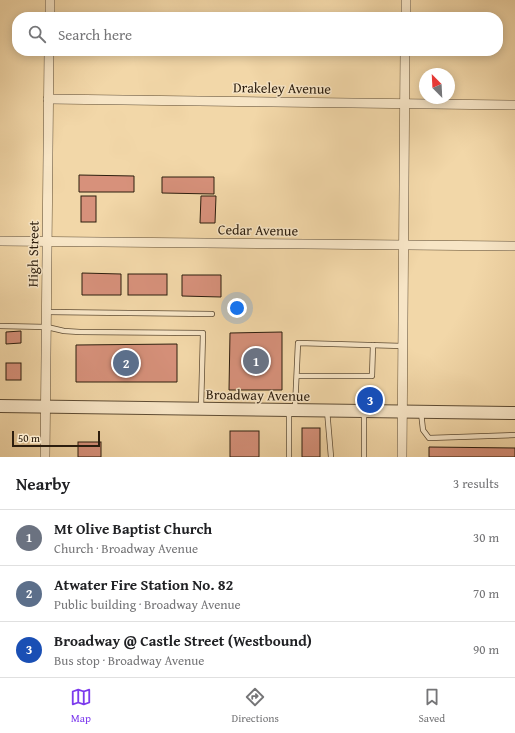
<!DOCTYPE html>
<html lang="en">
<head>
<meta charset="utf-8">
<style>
	body { margin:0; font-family:"Gentium Book Plus",serif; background:#f6f6f6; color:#202124 }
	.compass { position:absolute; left:419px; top:68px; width:36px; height:36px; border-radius:50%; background:#fff; box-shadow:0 2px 10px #0003; rotate:336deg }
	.scale { position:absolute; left:12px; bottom:10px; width:88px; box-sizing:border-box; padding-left:4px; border:2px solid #2d1e0e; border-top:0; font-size:11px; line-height:14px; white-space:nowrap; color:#2d1e0e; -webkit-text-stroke:3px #f7e5c6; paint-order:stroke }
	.you { position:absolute; left:237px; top:308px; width:14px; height:14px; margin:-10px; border:3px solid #fff; border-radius:50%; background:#1a73e8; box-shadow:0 0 0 6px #1a73e833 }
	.badge { display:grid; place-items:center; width:26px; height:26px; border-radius:50%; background:#7c3aed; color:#fff; font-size:13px; font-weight:700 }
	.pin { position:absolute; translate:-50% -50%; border:2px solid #fff; box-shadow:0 1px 4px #0006 }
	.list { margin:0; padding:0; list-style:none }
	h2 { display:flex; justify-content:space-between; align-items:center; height:52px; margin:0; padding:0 16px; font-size:17px }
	h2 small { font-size:13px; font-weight:400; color:#757577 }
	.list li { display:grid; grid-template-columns:26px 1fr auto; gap:12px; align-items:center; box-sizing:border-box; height:56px; padding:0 16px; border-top:1px solid #e0e0e0 }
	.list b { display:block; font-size:15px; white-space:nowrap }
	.list p { margin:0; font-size:13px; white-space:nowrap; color:#757577 }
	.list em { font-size:13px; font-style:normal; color:#757577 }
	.icon { flex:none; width:22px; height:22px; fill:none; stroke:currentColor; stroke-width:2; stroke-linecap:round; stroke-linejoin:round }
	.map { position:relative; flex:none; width:515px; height:457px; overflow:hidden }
	.search { position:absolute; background:#fff; box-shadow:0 2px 10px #0003; left:12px; right:12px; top:12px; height:44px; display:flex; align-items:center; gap:10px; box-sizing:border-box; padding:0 14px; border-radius:16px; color:#757577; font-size:15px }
	.sheet { height:220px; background:#fff }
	nav { display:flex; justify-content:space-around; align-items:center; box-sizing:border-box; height:56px; border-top:1px solid #e0e0e0; background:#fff; font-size:11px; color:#757577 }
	nav a { display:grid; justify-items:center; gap:2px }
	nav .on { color:#7c3aed }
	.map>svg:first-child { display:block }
	.building { fill:#d7917b; stroke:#2d1e0e }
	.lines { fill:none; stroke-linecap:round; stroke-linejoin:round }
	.service-casing { stroke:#5e4c34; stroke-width:6 }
	.minor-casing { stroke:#5e4c34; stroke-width:10 }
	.tertiary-casing { stroke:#5e4c34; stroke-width:14 }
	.service { stroke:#f7e5c6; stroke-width:4.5 }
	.minor { stroke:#f7e5c6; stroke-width:9 }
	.tertiary { stroke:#f7e5c6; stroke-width:12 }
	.labels { text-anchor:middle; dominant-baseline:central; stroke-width:3; stroke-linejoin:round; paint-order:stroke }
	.street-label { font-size:14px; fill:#2d1e0e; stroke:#f7e5c6 }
</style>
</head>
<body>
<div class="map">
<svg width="515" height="457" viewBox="0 0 515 457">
	<rect width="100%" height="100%" fill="#f2d7a8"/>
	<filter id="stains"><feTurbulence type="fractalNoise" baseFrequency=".005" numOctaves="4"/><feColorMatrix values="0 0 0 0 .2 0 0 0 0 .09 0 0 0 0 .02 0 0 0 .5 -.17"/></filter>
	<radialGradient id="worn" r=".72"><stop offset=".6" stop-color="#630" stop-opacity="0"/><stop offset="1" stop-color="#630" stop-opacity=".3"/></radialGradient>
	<g class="building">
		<path d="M79 175 134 176V192H79Z"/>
		<path d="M162 177H214V194L162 193Z"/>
		<rect x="81" y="196" width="15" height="26"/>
		<path d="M201 196H216L215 223H200Z"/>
		<path d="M82 273 121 274V295H82Z"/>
		<rect x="128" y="274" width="39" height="21"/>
		<path d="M182 275H221V297L182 296Z"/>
		<path d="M21 331V343L6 344V332Z"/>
		<path d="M282 332V390H229L230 333Z"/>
		<path d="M177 344V382H76V345Z"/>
		<rect x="6" y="363" width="15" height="17"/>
		<rect x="302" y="428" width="18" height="29"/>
		<rect x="230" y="431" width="29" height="26"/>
		<rect x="78" y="442" width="23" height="15"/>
		<path d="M429 447 515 448V457H429Z"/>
	</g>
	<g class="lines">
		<defs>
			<g id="service">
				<path d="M47 312 212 314"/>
				<path d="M0 326 47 327 64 331 80 332 203 333 201 408"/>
				<path d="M297 376H372L373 345"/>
				<path d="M295 408 298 343 403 346"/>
				<path d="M327 410 331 457"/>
				<path d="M364 411V457"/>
				<path d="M421 412 423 430 429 438 515 435"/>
				<path d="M289 457V411"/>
			</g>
			<g id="minor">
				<path d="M50 17V0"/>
				<path d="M406 17V0"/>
				<path d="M48 99 515 105"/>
				<path d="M0 241 515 246"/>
				<path d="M45 457 49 51"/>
				<path d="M402 457 405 51"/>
			</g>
			<path id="tertiary" d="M0 406 515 413"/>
		</defs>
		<use href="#service" class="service-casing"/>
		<use href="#minor" class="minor-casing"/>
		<use href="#tertiary" class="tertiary-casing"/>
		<use href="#service" class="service"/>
		<use href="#minor" class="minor"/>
		<use href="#tertiary" class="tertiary"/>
	</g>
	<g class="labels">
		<g class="street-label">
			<text transform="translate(282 88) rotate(1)">Drakeley Avenue</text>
			<text transform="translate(258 230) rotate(1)">Cedar Avenue</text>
			<text transform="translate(33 254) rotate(-89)">High Street</text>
			<text transform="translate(258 395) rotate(1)">Broadway Avenue</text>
		</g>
	</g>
	<rect width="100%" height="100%" filter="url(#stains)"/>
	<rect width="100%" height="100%" fill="url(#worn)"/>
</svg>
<svg class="compass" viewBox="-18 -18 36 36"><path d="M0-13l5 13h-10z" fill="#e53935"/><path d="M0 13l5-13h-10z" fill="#757577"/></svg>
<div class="scale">50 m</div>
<div class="you"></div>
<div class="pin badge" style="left:256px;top:361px;background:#6b7280">1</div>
<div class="pin badge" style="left:126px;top:363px;background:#5c6f8a">2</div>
<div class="pin badge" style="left:370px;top:400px;background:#1a4fb4">3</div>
<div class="search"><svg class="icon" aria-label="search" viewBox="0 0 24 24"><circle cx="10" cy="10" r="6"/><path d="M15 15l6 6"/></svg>Search here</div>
</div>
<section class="sheet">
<h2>Nearby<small>3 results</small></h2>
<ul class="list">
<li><span class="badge" style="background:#6b7280">1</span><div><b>Mt Olive Baptist Church</b><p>Church · Broadway Avenue</p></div><em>30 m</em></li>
<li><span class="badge" style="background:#5c6f8a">2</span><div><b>Atwater Fire Station No. 82</b><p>Public building · Broadway Avenue</p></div><em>70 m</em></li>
<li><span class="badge" style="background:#1a4fb4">3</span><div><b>Broadway @ Castle Street (Westbound)</b><p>Bus stop · Broadway Avenue</p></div><em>90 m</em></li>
</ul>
</section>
<nav>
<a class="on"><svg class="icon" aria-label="map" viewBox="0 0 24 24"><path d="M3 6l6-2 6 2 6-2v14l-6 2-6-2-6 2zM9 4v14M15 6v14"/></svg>Map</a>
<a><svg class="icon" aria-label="directions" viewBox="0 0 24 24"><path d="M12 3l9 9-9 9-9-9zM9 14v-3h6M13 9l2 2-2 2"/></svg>Directions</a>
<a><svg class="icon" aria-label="saved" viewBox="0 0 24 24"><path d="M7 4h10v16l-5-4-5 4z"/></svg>Saved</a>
</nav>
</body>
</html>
